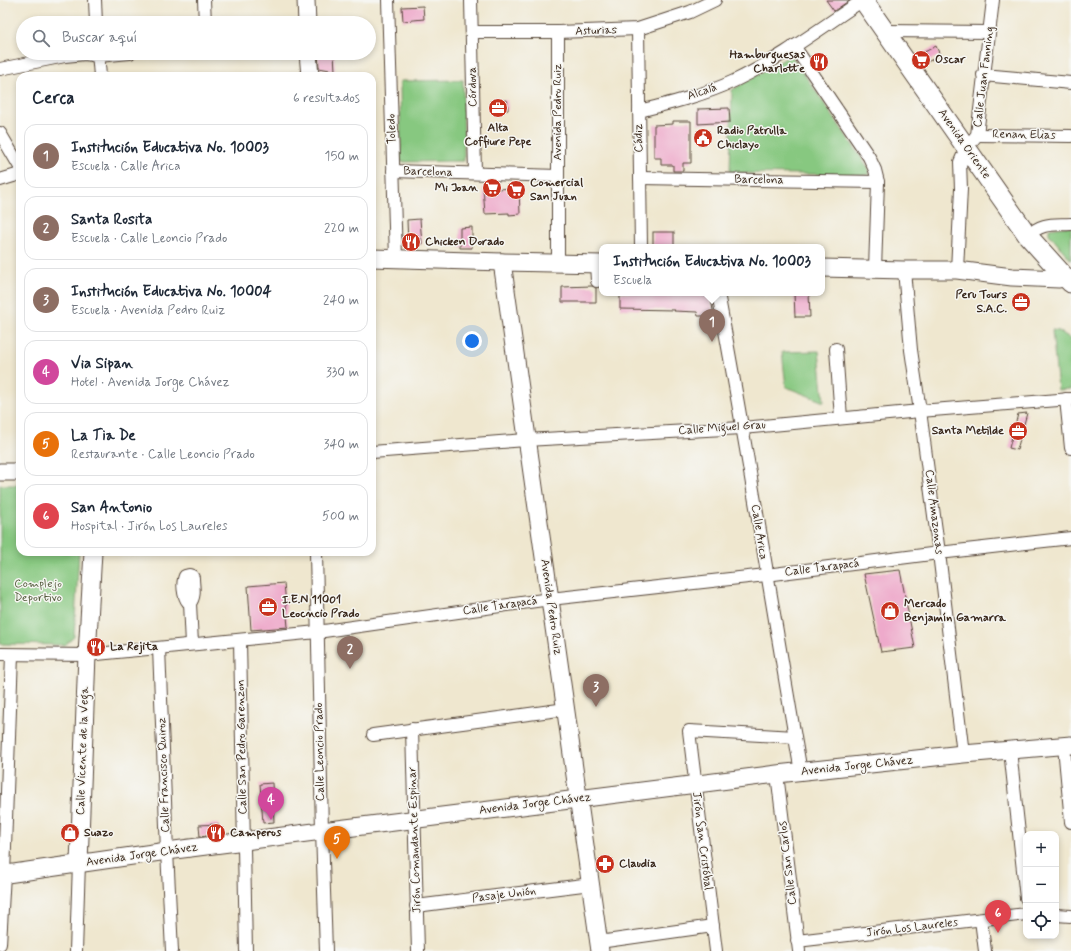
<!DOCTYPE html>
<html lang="es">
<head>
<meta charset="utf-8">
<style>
	body { margin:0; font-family:Mynerve,sans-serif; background:#f6f6f7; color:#1f2937 }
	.controls { position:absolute; right:12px; bottom:12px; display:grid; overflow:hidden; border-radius:8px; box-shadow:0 2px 6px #0003 }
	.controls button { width:36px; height:36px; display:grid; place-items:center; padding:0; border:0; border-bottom:1px solid #e0e1e3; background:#fff; color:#1f2937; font:20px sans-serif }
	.you { position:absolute; left:472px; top:341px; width:14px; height:14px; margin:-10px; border:3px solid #fff; border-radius:50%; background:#1a73e8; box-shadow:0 0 0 6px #1a73e833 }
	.badge { display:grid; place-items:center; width:26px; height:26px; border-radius:50%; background:#c8321e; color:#fff; font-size:13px; font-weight:700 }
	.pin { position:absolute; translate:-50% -33px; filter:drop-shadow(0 1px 2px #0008) }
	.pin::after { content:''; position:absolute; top:21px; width:14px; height:12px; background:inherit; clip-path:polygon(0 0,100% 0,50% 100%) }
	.popup { position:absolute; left:599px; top:244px; width:226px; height:52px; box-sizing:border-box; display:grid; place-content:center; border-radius:8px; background:#fff; filter:drop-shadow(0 1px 3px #0005); font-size:13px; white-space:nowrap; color:#747a83 }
	.popup b { font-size:15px; color:#1f2937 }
	.popup::after { content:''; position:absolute; left:50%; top:100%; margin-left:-8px; border:8px solid transparent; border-top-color:#fff }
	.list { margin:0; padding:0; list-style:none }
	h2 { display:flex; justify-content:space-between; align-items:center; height:52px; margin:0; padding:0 16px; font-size:17px }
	h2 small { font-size:13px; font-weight:400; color:#747a83 }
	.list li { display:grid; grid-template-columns:26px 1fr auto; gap:12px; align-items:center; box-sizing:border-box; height:64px; margin:0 8px 8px; padding:0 8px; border:1px solid #e0e1e3; border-radius:12px }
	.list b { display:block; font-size:15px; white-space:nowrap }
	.list p { margin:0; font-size:13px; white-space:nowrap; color:#747a83 }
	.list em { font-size:13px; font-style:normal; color:#747a83 }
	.icon { flex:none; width:22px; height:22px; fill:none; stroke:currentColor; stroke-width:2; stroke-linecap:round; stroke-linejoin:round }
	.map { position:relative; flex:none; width:1071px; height:951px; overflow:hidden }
	.search { position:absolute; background:#fff; box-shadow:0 2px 6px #0003; left:16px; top:16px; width:360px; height:44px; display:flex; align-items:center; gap:10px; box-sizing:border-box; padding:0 14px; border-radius:22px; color:#747a83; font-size:15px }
	.panel { position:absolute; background:#fff; box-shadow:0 2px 6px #0003; left:16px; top:72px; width:360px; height:484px; border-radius:12px }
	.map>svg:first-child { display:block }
	.green { fill:#87c880; stroke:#61794f }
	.building { fill:#eeaacb }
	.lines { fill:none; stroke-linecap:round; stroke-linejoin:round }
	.street-casing { stroke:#564639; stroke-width:14 }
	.secondary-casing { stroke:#564639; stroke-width:19 }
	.primary-casing { stroke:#564639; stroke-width:21 }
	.street { stroke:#fff; stroke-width:12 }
	.secondary { stroke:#fff; stroke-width:17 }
	.primary { stroke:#fff; stroke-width:19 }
	.labels { text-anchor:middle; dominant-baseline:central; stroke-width:3; stroke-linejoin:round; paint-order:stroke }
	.street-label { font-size:12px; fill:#3b2a1e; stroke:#f6f6f2 }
	.poi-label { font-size:12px; font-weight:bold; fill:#3b2a1e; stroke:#f6f6f2; text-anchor:start }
	.park-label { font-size:12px; fill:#52593b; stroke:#f6f6f2 }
</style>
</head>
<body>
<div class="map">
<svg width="1071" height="951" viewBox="0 0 1071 951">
	<rect width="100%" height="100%" fill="#f6f6f2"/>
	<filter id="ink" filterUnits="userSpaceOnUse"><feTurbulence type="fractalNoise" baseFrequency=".025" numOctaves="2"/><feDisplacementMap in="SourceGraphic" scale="8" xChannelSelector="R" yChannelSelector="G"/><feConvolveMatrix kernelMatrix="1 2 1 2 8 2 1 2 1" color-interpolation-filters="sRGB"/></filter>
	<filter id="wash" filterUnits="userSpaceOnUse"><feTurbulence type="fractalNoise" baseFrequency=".012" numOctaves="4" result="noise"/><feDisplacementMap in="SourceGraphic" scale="16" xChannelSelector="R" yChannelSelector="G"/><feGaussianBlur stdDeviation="0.9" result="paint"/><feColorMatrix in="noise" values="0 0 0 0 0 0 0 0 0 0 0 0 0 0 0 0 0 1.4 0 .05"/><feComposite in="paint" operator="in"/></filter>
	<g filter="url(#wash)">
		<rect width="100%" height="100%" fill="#efe7cf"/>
		<g class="green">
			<path d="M791 55 869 169V175L730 173 732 90Z"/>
			<path d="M463 80 464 161 401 162 400 81Z"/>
			<path d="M1071 226V260L1049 234V229Z"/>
			<path d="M1052 330 1059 331 1071 339V389L1058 390Z"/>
			<path d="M819 351 824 402 786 387 782 352Z"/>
			<path d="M0 485H20V552H79L74 637 65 645 0 644Z"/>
		</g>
		<g id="blocks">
			<g class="building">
				<path d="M826 0H850L834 11Z"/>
				<path d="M423 6 424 19 403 21 402 7Z"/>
				<path d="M936 46 940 55 922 65 917 56Z"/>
				<path d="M318 53H334L335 71 319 68Z"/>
				<path d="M507 100 508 110 495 111 494 101Z"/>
				<path d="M729 108 730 122 698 124V109Z"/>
				<path d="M673 121H691V163H683V171H673V165H661V158H654V125L673 124Z"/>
				<path d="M483 187H495V189L519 188 520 214 509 215V213L485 214Z"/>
				<path d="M420 219 422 244 408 245 407 220Z"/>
				<path d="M472 227V248H460V228Z"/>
				<rect x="653" y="232" width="21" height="15"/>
				<path d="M592 286 596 288V302H562V287Z"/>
				<path d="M620 293H710L714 316H698L697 312 674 311 675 310 620 309Z"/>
				<path d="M794 293H809L810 317H795Z"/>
				<path d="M1027 413 1017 450 1009 448 1018 414Z"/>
				<path d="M900 570 915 648 881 652 864 574Z"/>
				<path d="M284 583 288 627 251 630 248 586Z"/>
				<path d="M272 783 274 822 263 823 260 784Z"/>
				<path d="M218 824 219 834 200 837 199 825Z"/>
			</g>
		</g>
	</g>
	<g filter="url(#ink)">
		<use href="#blocks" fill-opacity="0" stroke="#564639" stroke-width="1"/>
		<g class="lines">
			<defs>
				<g id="street">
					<path d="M95 0 96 23"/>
					<path d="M204 0 205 23"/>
					<path d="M388 0 396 259"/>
					<path d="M471 0 475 173"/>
					<path d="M638 29 641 247"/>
					<path d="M885 31 989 32"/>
					<path d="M472 32H558L638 29 690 12 715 0"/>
					<path d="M794 46 869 157 875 170 878 182 875 269"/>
					<path d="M98 53 100 76"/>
					<path d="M0 69 65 56 85 54 98 56 130 53"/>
					<path d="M983 75 1071 83"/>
					<path d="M639 111C671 103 704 95 734 81 780 59 821 28 863 0"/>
					<path d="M0 133 20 167"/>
					<path d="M977 135 1071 136"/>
					<path d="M393 171 558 176"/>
					<path d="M640 178 878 182"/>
					<path d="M0 180 20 174"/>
					<path d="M1028 236C1042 222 1053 225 1071 224"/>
					<path d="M558 263V32"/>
					<path d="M596 264 597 281"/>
					<path d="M904 270 911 350 920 411 939 553 963 754"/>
					<path d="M957 270 961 189 960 162 966 148 977 135 993 0"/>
					<path d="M718 293C748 452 773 612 801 772"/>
					<path d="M836 349 841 418"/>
					<path d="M1066 399 1071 448"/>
					<path d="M372 452 526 440 742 428 920 411 1071 399"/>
					<path d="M316 552 322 831 326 951"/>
					<path d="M190 603 188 602C183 596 182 583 185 576L189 575 192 576 193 578C193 586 196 596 190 603L192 644"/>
					<path d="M240 640 246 951"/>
					<path d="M159 648 167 851 172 951"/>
					<path d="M0 654 87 655 317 632 550 599 766 575 939 553 1071 538"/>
					<path d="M412 729 418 951"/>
					<path d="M373 735 566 709"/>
					<path d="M1064 746 1071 822"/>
					<path d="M1010 750 1026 898"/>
					<path d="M777 774 799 951"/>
					<path d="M416 906 591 884"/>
					<path d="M1056 915 1071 916"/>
					<path d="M981 920 985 951"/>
					<path d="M797 941 1026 914"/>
					<path d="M599 942 713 926"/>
					<path d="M0 944 4 874 12 655"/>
					<path d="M76 951 79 863"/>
					<path d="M716 951 689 731 795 737"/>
				</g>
				<g id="secondary">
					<path d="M306 0 307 23"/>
					<path d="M308 53 310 76"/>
					<path d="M372 258 502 262 602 264"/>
					<path d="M502 262 600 951"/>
					<path d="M822 268 904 270H957L1012 277 1059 279 1065 277"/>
					<path d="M0 472H20"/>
					<path d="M79 863 87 655 93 552"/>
					<path d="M0 875 167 851 322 831 777 774 963 754 1071 745"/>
				</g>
				<path id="primary" d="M863 0 1028 236 1065 277 1071 283"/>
			</defs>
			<use href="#street" class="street-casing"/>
			<use href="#secondary" class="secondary-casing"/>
			<use href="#primary" class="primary-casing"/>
			<use href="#street" class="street"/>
			<use href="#secondary" class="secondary"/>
			<use href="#primary" class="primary"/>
		</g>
	</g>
	<defs>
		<symbol id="supermarket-disc" viewBox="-11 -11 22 22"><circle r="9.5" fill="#c8321e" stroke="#f6f6f2"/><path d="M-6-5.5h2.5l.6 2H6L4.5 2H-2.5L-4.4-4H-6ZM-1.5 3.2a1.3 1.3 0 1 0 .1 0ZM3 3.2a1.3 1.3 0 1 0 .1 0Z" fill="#fff"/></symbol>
		<symbol id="restaurant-disc" viewBox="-11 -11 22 22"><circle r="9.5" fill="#c8321e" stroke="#f6f6f2"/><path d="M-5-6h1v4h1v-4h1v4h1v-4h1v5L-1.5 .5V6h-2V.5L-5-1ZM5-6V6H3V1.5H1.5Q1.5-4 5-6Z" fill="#fff"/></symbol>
		<symbol id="office-disc" viewBox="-11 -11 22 22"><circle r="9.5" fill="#c8321e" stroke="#f6f6f2"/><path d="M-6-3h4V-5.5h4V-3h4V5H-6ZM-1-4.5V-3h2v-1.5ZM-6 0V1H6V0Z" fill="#fff"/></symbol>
		<symbol id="civic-disc" viewBox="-11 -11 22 22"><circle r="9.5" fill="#c8321e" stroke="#f6f6f2"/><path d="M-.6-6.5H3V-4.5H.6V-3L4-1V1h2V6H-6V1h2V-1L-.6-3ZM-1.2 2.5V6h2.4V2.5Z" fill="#fff"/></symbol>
		<symbol id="shop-disc" viewBox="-11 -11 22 22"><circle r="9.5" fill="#c8321e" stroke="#f6f6f2"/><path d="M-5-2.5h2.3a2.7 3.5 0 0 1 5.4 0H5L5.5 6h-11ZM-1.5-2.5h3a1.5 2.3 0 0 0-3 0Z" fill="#fff"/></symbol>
		<symbol id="pharmacy-disc" viewBox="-11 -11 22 22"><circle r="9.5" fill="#c8321e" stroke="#f6f6f2"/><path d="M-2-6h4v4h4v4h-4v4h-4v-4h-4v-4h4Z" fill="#fff"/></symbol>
	</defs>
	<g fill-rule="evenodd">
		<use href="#supermarket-disc" x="910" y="49" width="22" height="22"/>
		<use href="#restaurant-disc" x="808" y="51" width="22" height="22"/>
		<use href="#office-disc" x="487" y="97" width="22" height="22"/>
		<use href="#civic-disc" x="692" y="127" width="22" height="22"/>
		<use href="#supermarket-disc" x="481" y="177" width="22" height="22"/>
		<use href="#supermarket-disc" x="505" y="179" width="22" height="22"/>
		<use href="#restaurant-disc" x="400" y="231" width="22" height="22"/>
		<use href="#office-disc" x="1010" y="291" width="22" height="22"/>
		<use href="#office-disc" x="1007" y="420" width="22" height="22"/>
		<use href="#office-disc" x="257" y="596" width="22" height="22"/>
		<use href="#shop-disc" x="879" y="600" width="22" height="22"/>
		<use href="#restaurant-disc" x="85" y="636" width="22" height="22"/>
		<use href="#shop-disc" x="59" y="822" width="22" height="22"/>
		<use href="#restaurant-disc" x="205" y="822" width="22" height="22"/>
		<use href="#pharmacy-disc" x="594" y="853" width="22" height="22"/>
	</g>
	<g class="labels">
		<g class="street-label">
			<text transform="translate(596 31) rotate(-2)">Asturias</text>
			<text transform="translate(984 77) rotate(-83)">Calle Juan Fanning</text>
			<text transform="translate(473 87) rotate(-91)">Córdova</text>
			<text transform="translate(702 92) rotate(-19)">Alcalá</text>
			<text transform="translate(558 112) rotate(-90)">Avenida Pedro Ruiz</text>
			<text transform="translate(392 129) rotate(-92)">Toledo</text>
			<text transform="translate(1024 135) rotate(1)">Renan Elias</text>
			<text transform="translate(639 138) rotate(-91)">Cádiz</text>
			<text transform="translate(964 144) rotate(55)">Avenida Oriente</text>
			<text transform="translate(428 172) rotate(2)">Barcelona</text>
			<text transform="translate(759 180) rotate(1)">Barcelona</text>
			<text transform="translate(722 428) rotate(-4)">Calle Miguel Grau</text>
			<text transform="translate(934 512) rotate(83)">Calle Amazonas</text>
			<text transform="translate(759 532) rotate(81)">Calle Arica</text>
			<text transform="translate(822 568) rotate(-7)">Calle Tarapacá</text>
			<text transform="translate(500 606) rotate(-8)">Calle Tarapacá</text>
			<text transform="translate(551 607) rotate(82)">Avenida Pedro Ruiz</text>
			<text transform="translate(242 747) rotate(-91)">Calle San Pedro Garenzon</text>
			<text transform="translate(83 751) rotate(-88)">Calle Vicente de la Vega</text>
			<text transform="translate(320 752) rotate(-91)">Calle Leoncio Prado</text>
			<text transform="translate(857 766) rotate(-6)">Avenida Jorge Chávez</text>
			<text transform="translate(164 775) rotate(-92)">Calle Francisco Quiroz</text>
			<text transform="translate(535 804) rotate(-7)">Avenida Jorge Chávez</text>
			<text transform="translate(415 840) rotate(-92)">Jirón Comandante Espinar</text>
			<text transform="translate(702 841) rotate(83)">Jirón San Cristóbal</text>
			<text transform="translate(142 855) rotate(-8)">Avenida Jorge Chávez</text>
			<text transform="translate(788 863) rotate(-97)">Calle San Carlos</text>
			<text transform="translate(504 895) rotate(-7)">Pasaje Unión</text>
			<text transform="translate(912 928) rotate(-7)">Jirón Los Laureles</text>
		</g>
		<g class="poi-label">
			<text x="805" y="55" text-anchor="end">Hamburguesas<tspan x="805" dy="14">Charlotte</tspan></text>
			<text x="935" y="60">Oscar</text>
			<text x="498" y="128" text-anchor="middle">Alta<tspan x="498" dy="14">Coffiure Pepe</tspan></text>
			<text x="717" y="131">Radio Patrulla<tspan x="717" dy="14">Chiclayo</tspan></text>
			<text x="530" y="183">Comercial<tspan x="530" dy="14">San Juan</tspan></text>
			<text x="478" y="188" text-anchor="end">Mi Joan</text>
			<text x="425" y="242">Chicken Dorado</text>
			<text x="1007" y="295" text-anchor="end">Peru Tours<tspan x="1007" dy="14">S.A.C.</tspan></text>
			<text x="1004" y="431" text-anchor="end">Santa Metilde</text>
			<text x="282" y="600">I.E.N 11001<tspan x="282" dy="14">Leocncio Prado</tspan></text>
			<text x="904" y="604">Mercado<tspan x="904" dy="14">Benjamín Gamarra</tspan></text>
			<text x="110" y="647">La Rejita</text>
			<text x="84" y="833">Suazo</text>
			<text x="230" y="833">Camperos</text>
			<text x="619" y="864">Claudia</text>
		</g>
		<g class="park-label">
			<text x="38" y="584">Complejo<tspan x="38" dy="14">Deportivo</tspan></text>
		</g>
	</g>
</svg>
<div class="controls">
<button>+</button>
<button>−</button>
<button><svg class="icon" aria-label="locate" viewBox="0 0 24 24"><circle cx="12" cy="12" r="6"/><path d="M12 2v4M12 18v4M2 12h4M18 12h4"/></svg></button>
</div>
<div class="you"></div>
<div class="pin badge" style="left:712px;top:342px;background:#8d6e63">1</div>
<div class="popup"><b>Institución Educativa No. 10003</b>Escuela</div>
<div class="pin badge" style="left:350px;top:669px;background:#8d6e63">2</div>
<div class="pin badge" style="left:596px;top:707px;background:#8d6e63">3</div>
<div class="pin badge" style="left:271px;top:820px;background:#d1479c">4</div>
<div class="pin badge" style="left:337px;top:859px;background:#e8710a">5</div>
<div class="pin badge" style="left:998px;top:933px;background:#e0444e">6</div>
<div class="search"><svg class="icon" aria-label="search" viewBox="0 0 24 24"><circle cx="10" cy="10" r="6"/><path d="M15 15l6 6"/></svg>Buscar aquí</div>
<section class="panel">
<h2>Cerca<small>6 resultados</small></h2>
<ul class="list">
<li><span class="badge" style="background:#8d6e63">1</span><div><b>Institución Educativa No. 10003</b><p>Escuela · Calle Arica</p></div><em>150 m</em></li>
<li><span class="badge" style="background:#8d6e63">2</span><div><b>Santa Rosita</b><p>Escuela · Calle Leoncio Prado</p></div><em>220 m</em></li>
<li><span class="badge" style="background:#8d6e63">3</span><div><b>Institución Educativa No. 10004</b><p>Escuela · Avenida Pedro Ruiz</p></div><em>240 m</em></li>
<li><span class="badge" style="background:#d1479c">4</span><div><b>Via Sipan</b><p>Hotel · Avenida Jorge Chávez</p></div><em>330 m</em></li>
<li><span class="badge" style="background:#e8710a">5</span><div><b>La Tia De</b><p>Restaurante · Calle Leoncio Prado</p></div><em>340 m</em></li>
<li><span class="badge" style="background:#e0444e">6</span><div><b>San Antonio</b><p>Hospital · Jirón Los Laureles</p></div><em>500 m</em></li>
</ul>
</section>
</div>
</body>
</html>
